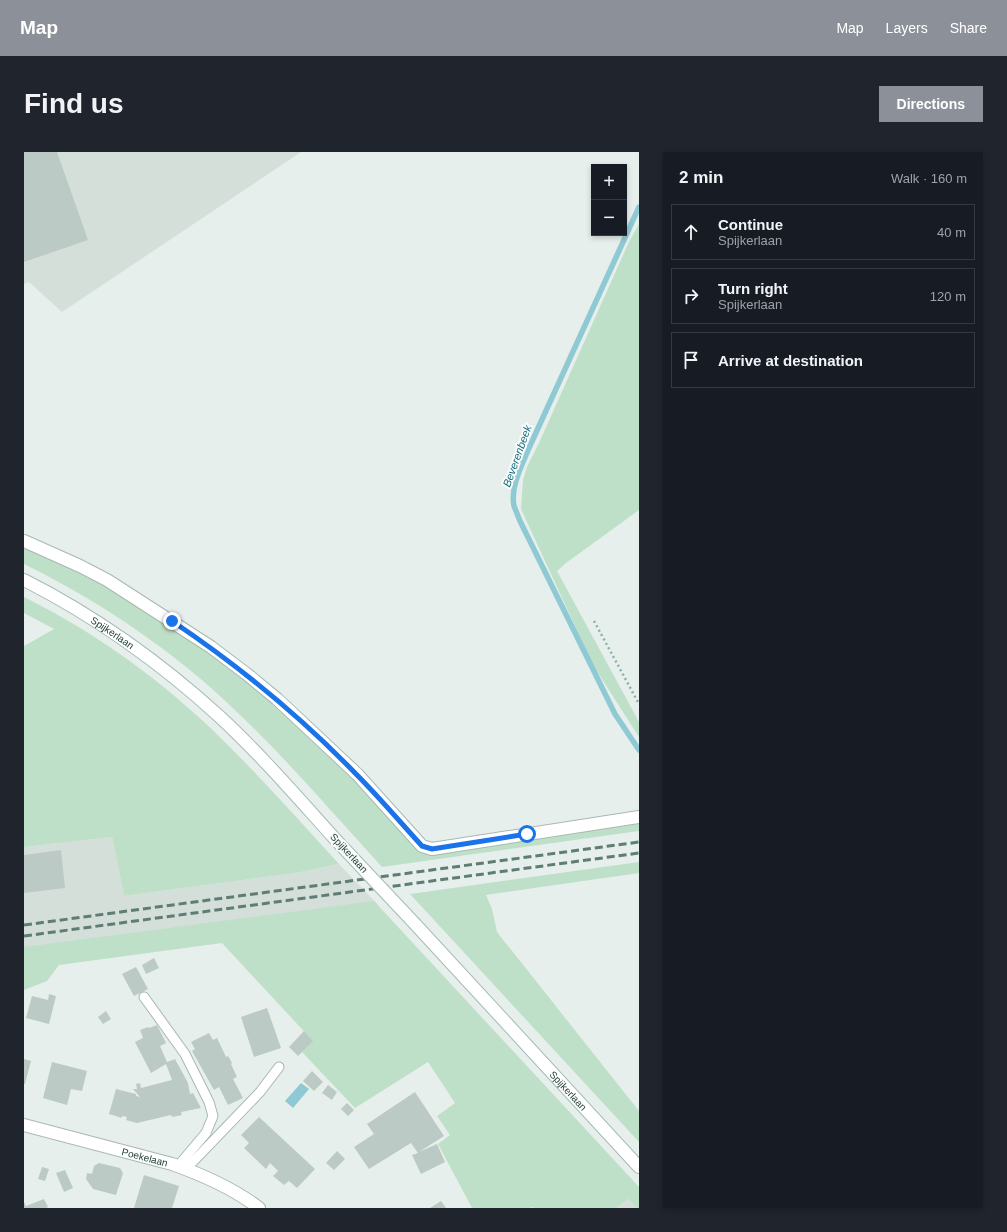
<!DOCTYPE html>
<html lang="en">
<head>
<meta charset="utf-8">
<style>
	body { margin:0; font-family:Arial,sans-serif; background:#20242c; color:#f1f3f6 }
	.controls { position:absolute; right:12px; top:12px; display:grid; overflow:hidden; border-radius:0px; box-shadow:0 2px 6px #0003 }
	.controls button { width:36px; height:36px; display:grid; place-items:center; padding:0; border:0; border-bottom:1px solid #363941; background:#171b24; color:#f1f3f6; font:20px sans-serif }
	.stop { position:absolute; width:12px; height:12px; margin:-9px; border:3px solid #1a73e8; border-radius:50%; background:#fff }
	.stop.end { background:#1a73e8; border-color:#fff; box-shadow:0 1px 4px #0008 }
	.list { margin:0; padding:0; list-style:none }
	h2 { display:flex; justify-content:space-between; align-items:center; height:52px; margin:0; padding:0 16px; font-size:17px }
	h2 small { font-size:13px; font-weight:400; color:#9ea1a6 }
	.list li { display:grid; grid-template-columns:26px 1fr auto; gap:12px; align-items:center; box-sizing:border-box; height:56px; margin:0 8px 8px; padding:0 8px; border:1px solid #363941; border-radius:0px }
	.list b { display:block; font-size:15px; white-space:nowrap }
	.list p { margin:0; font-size:13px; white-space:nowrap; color:#9ea1a6 }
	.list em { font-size:13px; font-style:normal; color:#9ea1a6 }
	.icon { flex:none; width:22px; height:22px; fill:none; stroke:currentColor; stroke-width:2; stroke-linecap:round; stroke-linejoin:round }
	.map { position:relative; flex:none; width:615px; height:1056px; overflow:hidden; border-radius:0px }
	header { display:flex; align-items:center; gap:24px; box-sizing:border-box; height:56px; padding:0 20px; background:#8c9099; color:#fff }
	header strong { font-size:19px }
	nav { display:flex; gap:22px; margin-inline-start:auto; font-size:14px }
	.intro { display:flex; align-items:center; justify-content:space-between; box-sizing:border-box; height:96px; padding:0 24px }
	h1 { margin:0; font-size:28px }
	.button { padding:10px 18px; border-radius:0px; background:#8c9099; color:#fff; font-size:14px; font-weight:700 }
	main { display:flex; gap:24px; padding:0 24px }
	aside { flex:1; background:#171b24; border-radius:0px; box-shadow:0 2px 6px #0003 }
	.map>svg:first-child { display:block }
	.built { fill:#d4dfda }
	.green { fill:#bfe0c8 }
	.water { fill:#8ec9d4 }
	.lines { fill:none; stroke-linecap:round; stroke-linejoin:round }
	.stream { stroke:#8ec9d4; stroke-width:5.5 }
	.building { fill:#bbcac4 }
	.lane-casing { stroke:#a8b8b2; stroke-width:11 }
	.street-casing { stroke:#a8b8b2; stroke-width:14 }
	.secondary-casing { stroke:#a4bbb3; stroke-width:14 }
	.path { stroke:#86b3a5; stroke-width:2.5; stroke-dasharray:2 3; stroke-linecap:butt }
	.lane { stroke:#fff; stroke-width:9 }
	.street { stroke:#fff; stroke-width:12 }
	.secondary { stroke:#fff; stroke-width:12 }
	.rail { stroke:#5f7d75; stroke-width:3; stroke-dasharray:8 4; stroke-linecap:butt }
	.secondary-bridge-casing { stroke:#a4bbb3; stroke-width:14; stroke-linecap:butt }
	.secondary-bridge { stroke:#fff; stroke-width:12 }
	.route { stroke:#1a73e8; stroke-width:5 }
	.labels { text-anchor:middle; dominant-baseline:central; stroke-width:4; stroke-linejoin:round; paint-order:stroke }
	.street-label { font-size:10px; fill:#24423a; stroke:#f7fbf9 }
	.water-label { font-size:11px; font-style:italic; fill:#1c6f80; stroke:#f7fbf9 }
</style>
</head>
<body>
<header>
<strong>Map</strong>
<nav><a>Map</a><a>Layers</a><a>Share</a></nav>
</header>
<div class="intro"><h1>Find us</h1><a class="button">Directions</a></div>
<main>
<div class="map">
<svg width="615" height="1056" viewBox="0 0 615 1056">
	<rect width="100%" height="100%" fill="#e6efeb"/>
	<g class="built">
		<path d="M0 0H277L38 160 5 130 0 132Z"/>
		<path d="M88 685 100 744 272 721 315 712 356 755 0 804V695Z"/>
		<path d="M604 1047 613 1056H592Z"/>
	</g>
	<g class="green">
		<path d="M615 72V358L542 411 533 419 615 570V585L569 513 497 357 499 328 503 315 515 291 604 92Z"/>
		<path d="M0 393 68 425 179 495 252 552 322 619 395 700 615 671V679L358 715C295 646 234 573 161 514 111 474 57 440 0 412Z"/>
		<path d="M0 445C65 477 126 520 179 569 227 614 271 664 315 712L272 721 100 744 88 685 0 695V494L30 477 0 461Z"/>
		<path d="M615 710V721L462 743 468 757 473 780 615 959V990L386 742Z"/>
		<path d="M350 749 615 1035V1056H613L604 1047 592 1056H510L509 1055 506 1056H448L414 992 426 983 413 964 431 951 404 910 331 956 278 900 288 888 198 791 35 813 23 829 0 838V795Z"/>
	</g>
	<path class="water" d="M277 931 285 937 269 956 261 949Z"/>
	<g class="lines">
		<path class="stream" d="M615 55 505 296C498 313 486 335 490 354 492 359 494 364 496 369L591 562 615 598"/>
	</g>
	<g class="building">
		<path d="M0 0H33L64 88 0 110Z"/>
		<path d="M37 698 41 736 0 741V703Z"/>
		<path d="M130 806 135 816 122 822 118 813Z"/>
		<path d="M112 815 124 837 110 844 98 822Z"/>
		<path d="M25 842 32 844 25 872 2 866 8 844 24 848Z"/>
		<path d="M243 856 257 896 230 905 217 865Z"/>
		<path d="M82 859 87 867 79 872 74 865Z"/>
		<path d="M133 873 142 891 136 894 143 910 151 907 164 931 166 942 169 941 177 956 157 960 158 963 148 965 147 963 113 971 102 968 103 965 98 964V966L85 962 92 937 112 942V944L116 945 109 937H113L112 932 116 931 117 936 148 928 142 912 127 921 111 890 119 886 116 878 124 875 125 876Z"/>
		<path d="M280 879 289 889 274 904 265 895Z"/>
		<path d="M185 881 189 888 193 886 202 905 204 904 208 911 207 912 213 925 209 927 219 946 204 953 195 935 190 938 168 899 171 897 167 890Z"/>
		<path d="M0 907 7 909 1 932H0Z"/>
		<path d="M28 910 63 919 58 939 47 937 43 953 19 946Z"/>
		<path d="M288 919 299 930 290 939 279 929Z"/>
		<path d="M304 933 313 940 308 948 298 941Z"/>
		<path d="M391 940 420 984 395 1000 413 992 421 1010 397 1022 388 1003 394 1001 387 991 345 1017 330 995 350 982 343 972Z"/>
		<path d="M323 951 330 958 324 964 317 957Z"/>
		<path d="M235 965 291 1017 273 1036 265 1029 260 1033 249 1024 254 1019 246 1011 242 1017 220 996 225 991 217 983Z"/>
		<path d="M313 999 321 1007 310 1018 302 1011Z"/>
		<path d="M75 1011 96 1016 99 1021 92 1043 69 1037 62 1027 63 1021 68 1022 70 1014Z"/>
		<path d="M18 1015 25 1017 21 1029 14 1027Z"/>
		<path d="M41 1018 49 1036 40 1040 32 1021Z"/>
		<path d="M120 1023 155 1034 148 1056H110Z"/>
		<path d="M20 1047 24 1055 22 1056H0V1050L2 1054Z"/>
		<path d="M417 1049 422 1056H406Z"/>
	</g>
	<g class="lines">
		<defs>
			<g id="lane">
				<path d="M120 845 161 902 185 950 189 964 182 981 154 1014"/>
				<path d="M162 1017 236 940 255 915"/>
			</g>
			<g id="street">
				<path d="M0 389 56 414 83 428 187 495 224 523 253 547 333 622 398 694 408 697 615 665"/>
				<path id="s1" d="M0 973 148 1012C179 1023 209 1036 235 1056"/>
			</g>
			<g id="secondary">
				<path id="s2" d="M0 428C71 464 137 511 196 565 237 603 274 646 312 688"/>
				<path id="s3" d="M392 773 615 1015"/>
			</g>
		</defs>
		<use href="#lane" class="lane-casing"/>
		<use href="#street" class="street-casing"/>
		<use href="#secondary" class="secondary-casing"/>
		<path class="path" d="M570 469 615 552"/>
		<use href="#lane" class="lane"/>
		<use href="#street" class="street"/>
		<use href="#secondary" class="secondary"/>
		<g class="rail">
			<path d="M0 773 615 690"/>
			<path d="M0 784 615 701"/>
		</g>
		<defs>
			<path id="secondary-bridge" d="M312 688 392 773"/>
		</defs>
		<use href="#secondary-bridge" class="secondary-bridge-casing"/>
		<use href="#secondary-bridge" class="secondary-bridge"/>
	</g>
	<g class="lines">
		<path class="route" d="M148 469C215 514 276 564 332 622 355 645 376 670 398 694L408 697 503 682"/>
	</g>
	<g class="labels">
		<g class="street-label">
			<text stroke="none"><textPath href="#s2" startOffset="103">Spijkerlaan</textPath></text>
			<text transform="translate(325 701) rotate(47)">Spijkerlaan</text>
			<text stroke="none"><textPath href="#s3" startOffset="225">Spijkerlaan</textPath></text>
			<text stroke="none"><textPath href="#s1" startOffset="125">Poekelaan</textPath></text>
		</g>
		<g class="water-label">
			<text transform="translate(493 304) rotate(-70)">Beverenbeek</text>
		</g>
	</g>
</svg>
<div class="controls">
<button>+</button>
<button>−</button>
</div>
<div class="stop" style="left:503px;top:682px"></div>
<div class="stop end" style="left:148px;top:469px"></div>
</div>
<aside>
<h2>2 min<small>Walk · 160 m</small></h2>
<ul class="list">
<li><svg class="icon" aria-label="ahead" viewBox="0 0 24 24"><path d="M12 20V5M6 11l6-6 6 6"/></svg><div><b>Continue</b><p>Spijkerlaan</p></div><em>40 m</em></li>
<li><svg class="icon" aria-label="right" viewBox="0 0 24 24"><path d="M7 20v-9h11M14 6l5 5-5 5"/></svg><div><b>Turn right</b><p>Spijkerlaan</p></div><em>120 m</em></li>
<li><svg class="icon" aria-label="arrive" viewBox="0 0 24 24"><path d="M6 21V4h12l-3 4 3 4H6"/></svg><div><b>Arrive at destination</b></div></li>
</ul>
</aside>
</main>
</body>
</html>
